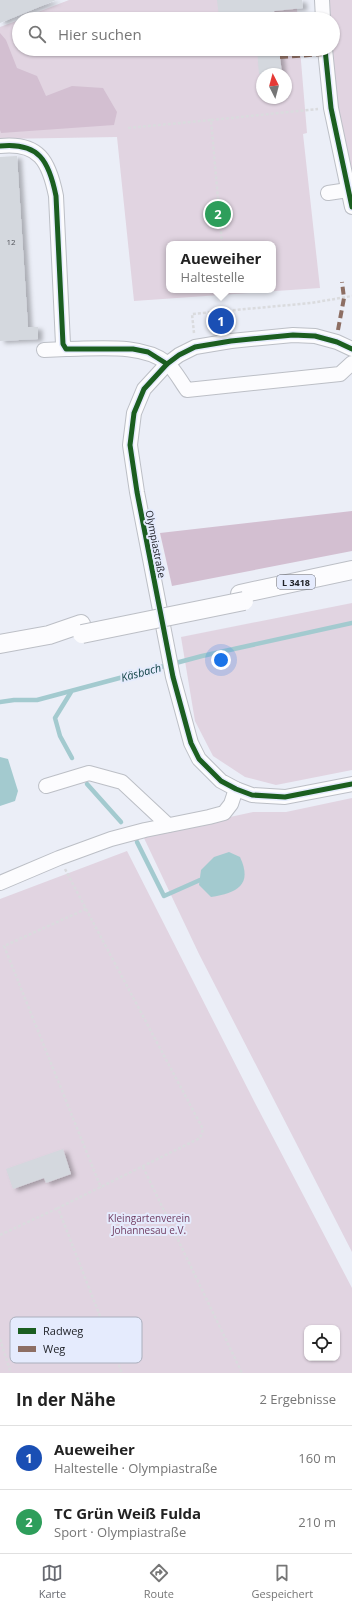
<!DOCTYPE html>
<html lang="de">
<head>
<meta charset="utf-8">
<style>
	body { margin:0; font-family:"Open Sans",sans-serif; background:#f2f2f2; color:#222 }
	.controls { position:absolute; right:12px; bottom:12px; display:grid; overflow:hidden; border-radius:8px; box-shadow:0 1px 3px #0004 }
	.controls button { width:36px; height:36px; display:grid; place-items:center; padding:0; border:0; border-bottom:1px solid #e0e0e0; background:#fff; color:#222; font:20px sans-serif }
	.compass { position:absolute; left:256px; top:68px; width:36px; height:36px; border-radius:50%; background:#fff; box-shadow:0 1px 3px #0004; rotate:354deg }
	.you { position:absolute; left:221px; top:660px; width:14px; height:14px; margin:-10px; border:3px solid #fff; border-radius:50%; background:#1a73e8; box-shadow:0 0 0 6px #1a73e833 }
	.badge { display:grid; place-items:center; width:26px; height:26px; border-radius:50%; background:#686a71; color:#fff; font-size:13px; font-weight:700 }
	.pin { position:absolute; translate:-50% -50%; border:2px solid #fff; box-shadow:0 1px 4px #0006 }
	.popup { position:absolute; left:166px; top:241px; width:110px; height:52px; box-sizing:border-box; display:grid; place-content:center; border-radius:8px; background:#fff; filter:drop-shadow(0 1px 3px #0005); font-size:13px; white-space:nowrap; color:#767676 }
	.popup b { font-size:15px; color:#222 }
	.popup::after { content:''; position:absolute; left:50%; top:100%; margin-left:-8px; border:8px solid transparent; border-top-color:#fff }
	.list { margin:0; padding:0; list-style:none }
	h2 { display:flex; justify-content:space-between; align-items:center; height:52px; margin:0; padding:0 16px; font-size:17px }
	h2 small { font-size:13px; font-weight:400; color:#767676 }
	.list li { display:grid; grid-template-columns:26px 1fr auto; gap:12px; align-items:center; box-sizing:border-box; height:64px; padding:0 16px; border-top:1px solid #e0e0e0 }
	.list b { display:block; font-size:15px; white-space:nowrap }
	.list p { margin:0; font-size:13px; white-space:nowrap; color:#767676 }
	.list em { font-size:13px; font-style:normal; color:#767676 }
	.icon { flex:none; width:22px; height:22px; fill:none; stroke:currentColor; stroke-width:2; stroke-linecap:round; stroke-linejoin:round }
	.map { position:relative; flex:none; width:352px; height:1373px; overflow:hidden }
	.search { position:absolute; background:#fff; box-shadow:0 1px 3px #0004; left:12px; right:12px; top:12px; height:44px; display:flex; align-items:center; gap:10px; box-sizing:border-box; padding:0 14px; border-radius:22px; color:#767676; font-size:15px }
	.sheet { height:180px; background:#fff }
	nav { display:flex; justify-content:space-around; align-items:center; box-sizing:border-box; height:56px; border-top:1px solid #e0e0e0; background:#fff; font-size:11px; color:#767676 }
	nav a { display:grid; justify-items:center; gap:2px }
	nav .on { color:#686a71 }
	.map>svg:first-child { display:block }
	.green { fill:#e1d4e1; fill-rule:evenodd }
	.forest { fill:#d3bfd1 }
	.water { fill:#a3cacf }
	.lines { fill:none; stroke-linecap:round; stroke-linejoin:round }
	.stream { stroke:#a3cacf; stroke-width:4.5 }
	.building { fill:#d4d8de; filter:url(#shadow) }
	.minor-casing { stroke:#bcbfc6; stroke-width:16 }
	.major-casing { stroke:#bcbfc6; stroke-width:20 }
	.path { stroke:#dadbde; stroke-width:2.5; stroke-dasharray:3 2; stroke-linecap:butt }
	.minor { stroke:#fcfcfe; stroke-width:14 }
	.major { stroke:#fcfcfe; stroke-width:18 }
	.major-bridge-casing { stroke:#bcbfc6; stroke-width:20; stroke-linecap:butt }
	.major-bridge { stroke:#fcfcfe; stroke-width:18 }
	.quiet { stroke:#8d6e63; stroke-width:4; stroke-dasharray:8 4; stroke-linecap:butt }
	.cycleway-casing { stroke:#e5ebfd; stroke-width:8 }
	.cycleway { stroke:#1b5e20; stroke-width:5 }
	.labels { text-anchor:middle; dominant-baseline:central; stroke-width:4; stroke-linejoin:round; paint-order:stroke }
	.number-label { font-size:8px; fill:#505258 }
	.shield { fill:#e5ebfd; stroke:#5c5f69; stroke-width:1 }
	.shield-label { font-size:9px; font-weight:bold; fill:#212329 }
	.street-label { font-size:10px; fill:#212329; stroke:#e5ebfd }
	.park-label { font-size:10px; fill:#703d61; stroke:#e5ebfd }
	.water-label { font-size:11px; font-style:italic; fill:#0f4245; stroke:#e5ebfd }
	.key { fill:#e5ebfd; stroke:#aaafbd; stroke-width:1 }
	.key-label { font-size:11px; fill:#212329 }
</style>
</head>
<body>
<div class="map">
<svg width="352" height="1373" viewBox="0 0 352 1373">
	<defs>
		<filter id="shadow"><feDropShadow dx="4.5" dy="2.5" stdDeviation="2" flood-color="#0004"/></filter>
	</defs>
	<rect width="100%" height="100%" fill="#ebeef7"/>
	<g class="green">
		<path d="M69 0H296L298 19H20Z"/>
		<path d="M327 0H352V197L337 112 330 49H333V19H328Z"/>
		<path d="M19 20V49H300L307 133 303 134 320 288 134 301 117 137 0 139V27ZM262 74H286V98H262ZM169 244H273V290H169Z"/>
		<path d="M352 603V770L276 785 245 777 213 756 195 721 181 637Z"/>
		<path d="M352 798V1252L199 954 143 836 253 812H286Z"/>
		<path d="M127 851 255 1103 352 1288V1373H0V899ZM307 1328H337V1358H307Z"/>
	</g>
	<g class="forest">
		<path d="M0 33 6 40 17 68 37 76 46 96 72 86 103 88 117 112 114 125 1 133 0 130Z"/>
		<path d="M352 511V551L172 586 160 533Z"/>
	</g>
	<g class="water">
		<path d="M0 757 8 759 18 791 15 801 0 806Z"/>
		<path d="M229 852 240 857C253 885 237 893 211 897L199 885 201 870 214 857Z"/>
	</g>
	<g class="lines">
		<g class="stream">
			<path d="M71 692 55 718 60 736 72 758"/>
			<path d="M0 702 14 700H37L202 656 352 623"/>
			<path d="M87 784 121 822"/>
			<path d="M137 842 164 896 200 880"/>
		</g>
	</g>
	<g class="building">
		<path d="M0 0H56L0 23Z"/>
		<path d="M217 0H302L303 8 274 11 275 19H258L257 13 219 17Z"/>
		<path d="M257 49H279L282 74H259Z"/>
		<path d="M17 156 28 327H38V339L0 341V157Z"/>
		<path d="M63 1149 71 1174 46 1183 44 1178 13 1189 6 1169Z"/>
	</g>
	<g class="lines">
		<defs>
			<g id="minor">
				<path d="M322 0 323 19"/>
				<path d="M325 49 331 108 352 207"/>
				<path d="M0 146C39 142 49 161 56 196L63 344 66 349C97 349 141 343 167 363 175 370 181 382 187 390L340 374 352 363"/>
				<path d="M328 193 348 190"/>
				<path d="M352 349 337 342 315 336 293 335 231 341 195 347 179 355 167 364 144 389 134 413 130 445 137 492 173 677 191 743 199 759 221 781 236 789 252 795 285 797 352 784"/>
				<path d="M44 350 66 349"/>
				<path d="M46 786 89 773 122 782 168 825"/>
				<path d="M0 883 59 858 111 839 145 830 209 817 224 813 231 804 236 789"/>
			</g>
			<g id="major">
				<path d="M240 594 352 570"/>
				<path d="M0 644 49 635 81 624"/>
			</g>
		</defs>
		<use href="#minor" class="minor-casing"/>
		<use href="#major" class="major-casing"/>
		<g class="path">
			<path d="M211 120 318 109"/>
			<path d="M128 128 211 120 222 244"/>
			<path d="M194 333 192 314 311 303 352 296"/>
			<path d="M65 869 86 909 4 946 101 1188"/>
			<path d="M86 909 203 1129 200 1138 58 1208 122 1373"/>
			<path d="M143 1167 242 1373"/>
			<path d="M0 1235 58 1208"/>
			<path d="M0 1339 11 1373"/>
		</g>
		<use href="#minor" class="minor"/>
		<use href="#major" class="major"/>
		<defs>
			<path id="major-bridge" d="M82 634 244 601"/>
		</defs>
		<use href="#major-bridge" class="major-bridge-casing"/>
		<use href="#major-bridge" class="major-bridge"/>
		<g class="quiet">
			<path d="M280 57 325 54"/>
			<path d="M338 330 344 298 342 282"/>
		</g>
		<defs>
			<g id="cycleway">
				<path d="M325 49 331 108 352 207"/>
				<path d="M0 146C39 142 49 161 56 196L63 344 66 349H133L148 352 167 364"/>
				<path d="M352 349 337 342 315 336 293 335 231 341 195 347 179 355 167 364 144 389 134 413 130 445 137 492 173 677 191 743 199 759 221 781 236 789 252 795 285 797 352 784"/>
			</g>
		</defs>
		<use href="#cycleway" class="cycleway-casing"/>
		<use href="#cycleway" class="cycleway"/>
	</g>
	<g class="labels">
		<g class="number-label">
			<text x="11" y="241">12</text>
		</g>
		<rect class="shield" x="277" y="575" width="38" height="14" rx="3"/>
		<g class="shield-label">
			<text x="296" y="582">L 3418</text>
		</g>
		<g class="street-label">
			<text transform="translate(156 544) rotate(79)">Olympiastraße</text>
		</g>
		<g class="park-label">
			<text x="149" y="1218">Kleingartenverein<tspan x="149" dy="12">Johannesau e.V.</tspan></text>
		</g>
		<g class="water-label">
			<text transform="translate(141 672) rotate(-15)">Käsbach</text>
		</g>
	</g>
	<rect x="10" y="1317" width="132" height="46" rx="6" class="key"/>
	<rect x="18" y="1328" width="18" height="6" fill="#1b5e20"/>
	<rect x="18" y="1346" width="18" height="6" fill="#8d6e63"/>
	<g class="key-label">
		<text x="43" y="1335">Radweg</text>
		<text x="43" y="1353">Weg</text>
	</g>
</svg>
<div class="controls">
<button><svg class="icon" aria-label="locate" viewBox="0 0 24 24"><circle cx="12" cy="12" r="6"/><path d="M12 2v4M12 18v4M2 12h4M18 12h4"/></svg></button>
</div>
<svg class="compass" viewBox="-18 -18 36 36"><path d="M0-13l5 13h-10z" fill="#e53935"/><path d="M0 13l5-13h-10z" fill="#767676"/></svg>
<div class="you"></div>
<div class="pin badge" style="left:221px;top:321px;background:#1a4fb4">1</div>
<div class="popup"><b>Aueweiher</b>Haltestelle</div>
<div class="pin badge" style="left:218px;top:214px;background:#2e9e5b">2</div>
<div class="search"><svg class="icon" aria-label="search" viewBox="0 0 24 24"><circle cx="10" cy="10" r="6"/><path d="M15 15l6 6"/></svg>Hier suchen</div>
</div>
<section class="sheet">
<h2>In der Nähe<small>2 Ergebnisse</small></h2>
<ul class="list">
<li><span class="badge" style="background:#1a4fb4">1</span><div><b>Aueweiher</b><p>Haltestelle · Olympiastraße</p></div><em>160 m</em></li>
<li><span class="badge" style="background:#2e9e5b">2</span><div><b>TC Grün Weiß Fulda</b><p>Sport · Olympiastraße</p></div><em>210 m</em></li>
</ul>
</section>
<nav>
<a class="on"><svg class="icon" aria-label="map" viewBox="0 0 24 24"><path d="M3 6l6-2 6 2 6-2v14l-6 2-6-2-6 2zM9 4v14M15 6v14"/></svg>Karte</a>
<a><svg class="icon" aria-label="directions" viewBox="0 0 24 24"><path d="M12 3l9 9-9 9-9-9zM9 14v-3h6M13 9l2 2-2 2"/></svg>Route</a>
<a><svg class="icon" aria-label="saved" viewBox="0 0 24 24"><path d="M7 4h10v16l-5-4-5 4z"/></svg>Gespeichert</a>
</nav>
</body>
</html>
